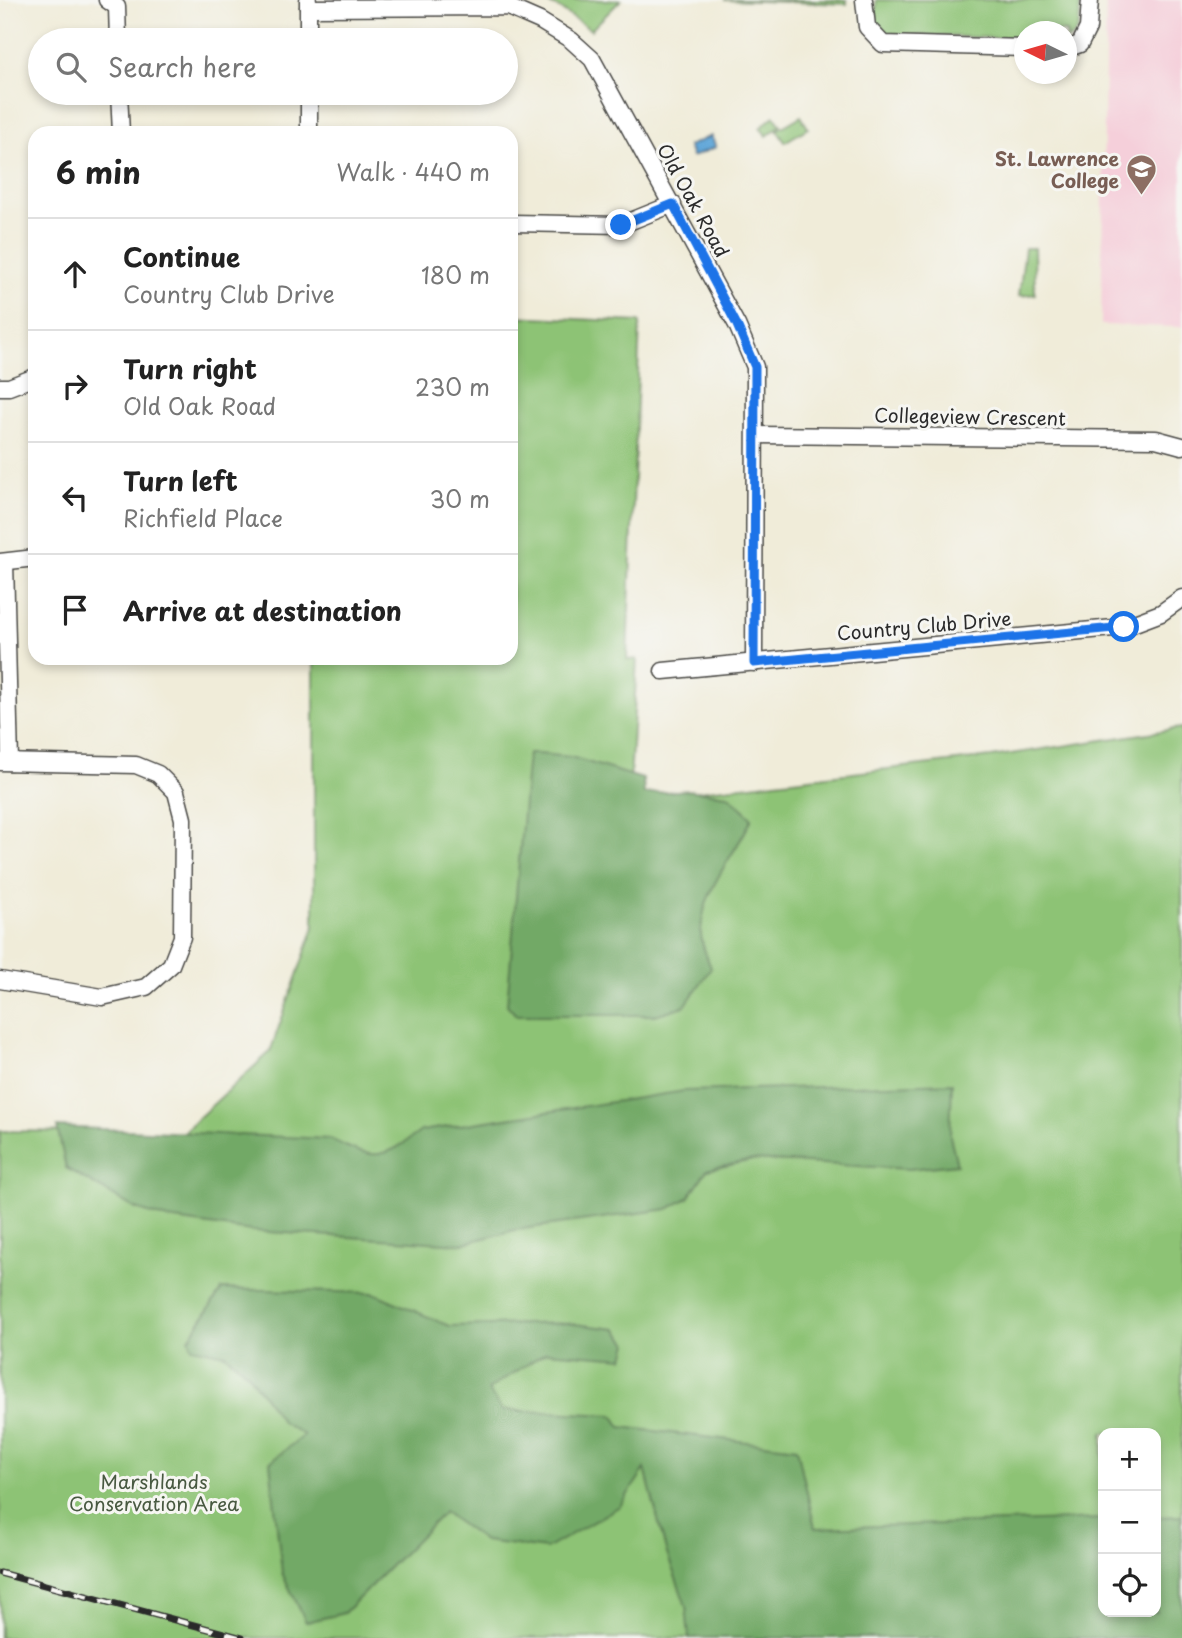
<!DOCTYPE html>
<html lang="en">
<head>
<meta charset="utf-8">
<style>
	body { margin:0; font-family:"Playpen Sans",sans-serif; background:#f6f6f6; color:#222 }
	.controls { position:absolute; right:21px; bottom:21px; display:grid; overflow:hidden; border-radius:14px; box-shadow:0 4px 10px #0003 }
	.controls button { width:63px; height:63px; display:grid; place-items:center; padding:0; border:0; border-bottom:2px solid #e0e0e0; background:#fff; color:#222; font:35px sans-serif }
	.compass { position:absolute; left:1014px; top:21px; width:63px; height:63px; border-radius:50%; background:#fff; box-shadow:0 4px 10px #0003; rotate:275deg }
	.stop { position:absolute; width:21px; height:21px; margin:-16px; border:5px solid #1a73e8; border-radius:50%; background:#fff }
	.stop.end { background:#1a73e8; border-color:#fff; box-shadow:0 2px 7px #0008 }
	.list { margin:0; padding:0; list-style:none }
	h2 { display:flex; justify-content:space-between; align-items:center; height:91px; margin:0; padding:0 28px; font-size:30px }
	h2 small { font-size:23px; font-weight:400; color:#767676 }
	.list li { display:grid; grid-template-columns:46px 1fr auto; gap:21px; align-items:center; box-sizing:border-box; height:112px; padding:0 28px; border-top:2px solid #e0e0e0 }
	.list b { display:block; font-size:26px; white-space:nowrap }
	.list p { margin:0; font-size:23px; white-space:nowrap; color:#767676 }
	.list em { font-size:23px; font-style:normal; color:#767676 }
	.icon { flex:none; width:38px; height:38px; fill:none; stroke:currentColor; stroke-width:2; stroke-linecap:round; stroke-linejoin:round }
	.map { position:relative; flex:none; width:1182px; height:1638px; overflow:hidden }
	.search { position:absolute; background:#fff; box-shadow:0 4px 10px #0003; left:28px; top:28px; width:490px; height:77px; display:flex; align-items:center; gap:18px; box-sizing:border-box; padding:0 24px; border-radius:38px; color:#767676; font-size:26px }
	.panel { position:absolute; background:#fff; box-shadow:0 4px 10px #0003; left:28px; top:126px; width:490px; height:539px; border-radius:21px }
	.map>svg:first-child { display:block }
	.built { fill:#f5cfda }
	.green { fill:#8dc375; stroke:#5c7750; stroke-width:2; fill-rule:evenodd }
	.forest { fill:#72a966; stroke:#4e6a48; stroke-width:2 }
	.water { fill:#64a8d9; stroke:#486a82; stroke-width:2 }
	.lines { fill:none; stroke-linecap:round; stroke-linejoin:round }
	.minor-casing { stroke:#494845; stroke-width:19 }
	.minor { stroke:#fff; stroke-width:16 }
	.rail-casing { stroke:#2b2b2b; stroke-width:7 }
	.rail { stroke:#f6f6f2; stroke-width:4.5; stroke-dasharray:13; stroke-linecap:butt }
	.route { stroke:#1a73e8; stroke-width:9 }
	.labels { text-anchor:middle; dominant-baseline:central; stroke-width:6; stroke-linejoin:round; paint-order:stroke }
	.education-label { font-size:19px; font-weight:bold; fill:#785e54; stroke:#f6f6f2; text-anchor:end }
	.street-label { font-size:19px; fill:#2b2b2b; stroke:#f6f6f2 }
	.park-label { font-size:19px; fill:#485941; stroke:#f6f6f2 }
</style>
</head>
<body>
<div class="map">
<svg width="1182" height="1638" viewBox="0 0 1182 1638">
	<rect width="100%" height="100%" fill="#f6f6f2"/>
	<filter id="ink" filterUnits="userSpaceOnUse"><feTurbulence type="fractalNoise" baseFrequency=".0143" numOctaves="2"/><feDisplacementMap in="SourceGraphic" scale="14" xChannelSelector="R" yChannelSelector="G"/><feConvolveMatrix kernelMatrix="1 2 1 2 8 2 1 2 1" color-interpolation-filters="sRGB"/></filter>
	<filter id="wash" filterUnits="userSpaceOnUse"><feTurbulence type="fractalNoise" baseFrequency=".00686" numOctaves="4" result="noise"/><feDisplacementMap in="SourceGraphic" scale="28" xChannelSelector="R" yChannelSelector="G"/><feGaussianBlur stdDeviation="1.57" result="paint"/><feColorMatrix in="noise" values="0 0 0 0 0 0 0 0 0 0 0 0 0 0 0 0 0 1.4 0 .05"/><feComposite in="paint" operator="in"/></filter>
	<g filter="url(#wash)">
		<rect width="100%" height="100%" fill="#f0ecd9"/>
		<path class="built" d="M1106 0H1182V327L1101 325Z"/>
		<g class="green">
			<path d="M538 0H621L591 30 557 7Z"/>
			<path d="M724 0H847V4Z"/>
			<path d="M876 0H1080C1079 15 1083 34 1067 40L1066 32H1024V39L884 34 876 25Z"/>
			<path d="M774 116 781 125 767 136 760 128Z"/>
			<path d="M801 116 808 128 785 142 777 130Z"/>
			<path d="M1025 248H1034L1035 294 1019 296Z"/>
			<path d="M511 316 640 322 627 660 637 659 629 799 991 757 1182 728V1638H0V1131L182 1133 270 1052 314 927V658H511ZM1103 1433H1156V1612H1103Z"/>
		</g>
		<g class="forest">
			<path d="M528 753 571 757 643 779 644 794 687 790 728 795 752 818C735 856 703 887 701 931 700 942 707 957 711 968L685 1006 655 1015H516L507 1005Z"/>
			<path d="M952 1083 950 1136 957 1164 909 1169 753 1160 707 1170 688 1198 668 1209 515 1230 461 1244 252 1231 167 1219 136 1209 66 1168 57 1127 330 1139C374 1160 381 1161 421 1131L685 1091Z"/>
			<path d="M222 1289 374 1293 449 1326 566 1323 616 1329 628 1343 624 1358 546 1352 488 1390 502 1410 613 1415 621 1427 797 1448 815 1528 1103 1519V1612H1156V1517L1182 1516V1638H689L686 1606 666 1551 645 1469 620 1506 546 1549 484 1541 444 1512 344 1613 306 1622 282 1573 270 1462 304 1435 283 1423 248 1374 225 1354 192 1347 189 1339Z"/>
		</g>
		<path class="water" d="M711 136 716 147 692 157 688 146Z"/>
	</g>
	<g filter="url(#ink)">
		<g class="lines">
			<defs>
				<g id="minor">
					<path d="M107 0 117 7 118 40"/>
					<path d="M308 0V40"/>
					<path d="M864 0 867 27 883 44 1024 48"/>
					<path d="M308 8 508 7 540 21 571 40 592 59 737 325 755 367 754 663"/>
					<path d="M1066 49 1080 44 1088 28 1090 0"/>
					<path d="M119 93 121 133"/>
					<path d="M309 93V133"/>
					<path d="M512 223 621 225 673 204"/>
					<path d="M0 387H9L35 377"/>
					<path d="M756 435 1156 439 1182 446"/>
					<path d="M0 562 35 558"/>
					<path d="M5 562 10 762"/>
					<path d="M663 671 1124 627 1161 613 1182 598"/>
					<path d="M0 762 136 765 158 774 176 792 183 819 182 937 171 965 146 987 102 997 0 980"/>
				</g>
			</defs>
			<use href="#minor" class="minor-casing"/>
			<use href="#minor" class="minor"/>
			<defs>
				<path id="rail" d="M0 1573 242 1638"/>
			</defs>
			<use href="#rail" class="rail-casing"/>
			<use href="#rail" class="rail"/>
		</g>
	</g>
	<g class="lines" filter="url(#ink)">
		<path class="route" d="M621 225 673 204 737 325 755 367 754 663 1124 627"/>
	</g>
	<defs>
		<symbol id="university-pin" viewBox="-11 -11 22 30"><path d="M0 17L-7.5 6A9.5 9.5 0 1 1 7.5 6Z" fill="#8d6e63" stroke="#f6f6f2"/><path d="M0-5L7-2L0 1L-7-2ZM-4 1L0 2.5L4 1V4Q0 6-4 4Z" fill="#fff"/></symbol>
	</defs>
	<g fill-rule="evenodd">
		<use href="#university-pin" x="1124" y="152" width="35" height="47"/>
	</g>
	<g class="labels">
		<g class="education-label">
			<text x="1119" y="158">St. Lawrence<tspan x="1119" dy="22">College</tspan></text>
		</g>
		<g class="street-label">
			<text transform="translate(694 200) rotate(61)">Old Oak Road</text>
			<text transform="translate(970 416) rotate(1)">Collegeview Crescent</text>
			<text transform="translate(924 625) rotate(-5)">Country Club Drive</text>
		</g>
		<g class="park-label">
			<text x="154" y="1481">Marshlands<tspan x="154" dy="22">Conservation Area</tspan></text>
		</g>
	</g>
</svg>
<div class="controls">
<button>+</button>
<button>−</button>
<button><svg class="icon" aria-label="locate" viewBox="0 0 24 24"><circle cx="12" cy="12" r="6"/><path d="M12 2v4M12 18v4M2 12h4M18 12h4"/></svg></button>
</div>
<svg class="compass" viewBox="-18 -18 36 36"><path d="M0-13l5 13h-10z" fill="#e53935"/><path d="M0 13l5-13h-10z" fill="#767676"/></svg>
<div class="stop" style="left:1124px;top:627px"></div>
<div class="stop end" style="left:621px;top:225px"></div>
<div class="search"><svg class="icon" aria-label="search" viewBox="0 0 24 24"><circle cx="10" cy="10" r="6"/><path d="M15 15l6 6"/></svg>Search here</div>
<section class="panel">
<h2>6 min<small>Walk · 440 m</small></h2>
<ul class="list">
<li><svg class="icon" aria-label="ahead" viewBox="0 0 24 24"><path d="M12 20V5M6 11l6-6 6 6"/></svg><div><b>Continue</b><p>Country Club Drive</p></div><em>180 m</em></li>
<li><svg class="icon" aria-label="right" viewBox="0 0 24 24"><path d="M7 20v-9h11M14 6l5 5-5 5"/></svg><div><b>Turn right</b><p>Old Oak Road</p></div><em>230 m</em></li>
<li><svg class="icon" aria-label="left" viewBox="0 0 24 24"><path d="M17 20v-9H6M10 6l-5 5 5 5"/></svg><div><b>Turn left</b><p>Richfield Place</p></div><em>30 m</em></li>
<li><svg class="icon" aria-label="arrive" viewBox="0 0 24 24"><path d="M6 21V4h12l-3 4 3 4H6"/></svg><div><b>Arrive at destination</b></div></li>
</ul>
</section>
</div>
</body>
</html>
